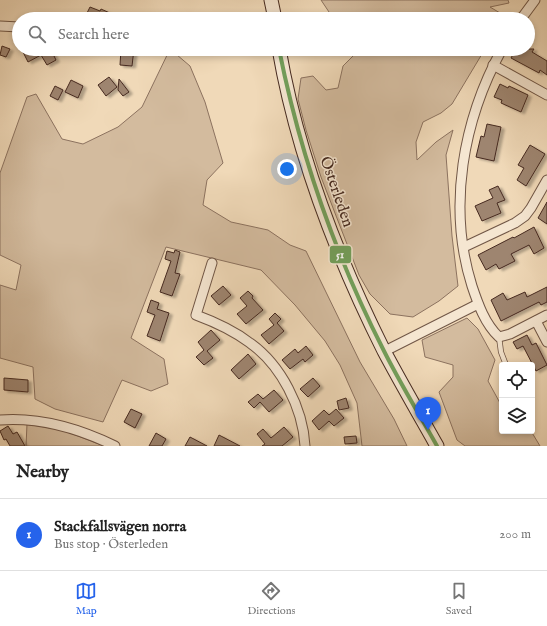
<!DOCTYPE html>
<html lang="en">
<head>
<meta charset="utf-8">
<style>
	body { margin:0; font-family:"IM FELL English",serif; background:#f6f6f6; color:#222 }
	.controls { position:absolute; right:12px; bottom:12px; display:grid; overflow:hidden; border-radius:4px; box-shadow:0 2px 6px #0003 }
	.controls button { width:36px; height:36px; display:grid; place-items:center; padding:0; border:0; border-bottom:1px solid #e0e0e0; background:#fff; color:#222; font:20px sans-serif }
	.you { position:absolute; left:287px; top:169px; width:14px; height:14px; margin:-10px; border:3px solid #fff; border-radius:50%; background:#1a73e8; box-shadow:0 0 0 6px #1a73e833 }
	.badge { display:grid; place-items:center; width:26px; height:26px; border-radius:50%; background:#2563eb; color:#fff; font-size:13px; font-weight:700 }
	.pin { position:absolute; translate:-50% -33px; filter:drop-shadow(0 1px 2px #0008) }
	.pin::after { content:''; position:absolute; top:21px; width:14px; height:12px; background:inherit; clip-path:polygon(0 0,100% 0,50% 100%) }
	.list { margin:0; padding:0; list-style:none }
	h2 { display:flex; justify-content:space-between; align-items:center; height:52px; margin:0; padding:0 16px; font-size:17px }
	h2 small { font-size:13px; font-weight:400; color:#767676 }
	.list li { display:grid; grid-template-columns:26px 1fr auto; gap:12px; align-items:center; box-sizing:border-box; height:72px; padding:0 16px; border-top:1px solid #e0e0e0 }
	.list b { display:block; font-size:15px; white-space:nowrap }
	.list p { margin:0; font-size:13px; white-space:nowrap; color:#767676 }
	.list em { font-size:13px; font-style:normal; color:#767676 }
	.icon { flex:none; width:22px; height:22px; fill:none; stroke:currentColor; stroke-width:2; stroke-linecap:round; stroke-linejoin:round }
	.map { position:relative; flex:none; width:547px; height:446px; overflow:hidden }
	.search { position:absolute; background:#fff; box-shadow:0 2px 6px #0003; left:12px; right:12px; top:12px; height:44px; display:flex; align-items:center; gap:10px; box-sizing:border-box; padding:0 14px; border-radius:22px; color:#767676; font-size:15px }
	.sheet { height:124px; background:#fff }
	nav { display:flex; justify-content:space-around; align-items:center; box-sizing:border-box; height:56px; border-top:1px solid #e0e0e0; background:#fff; font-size:11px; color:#767676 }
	nav a { display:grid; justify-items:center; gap:2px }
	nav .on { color:#2563eb }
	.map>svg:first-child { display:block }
	.green { fill:#d3bb9e; stroke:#8c725f }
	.building { fill:#9e856f; stroke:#462a20; filter:url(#shadow) }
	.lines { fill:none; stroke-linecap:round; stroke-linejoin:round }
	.service-casing { stroke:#705646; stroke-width:6 }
	.minor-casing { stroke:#705646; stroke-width:11 }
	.secondary-casing { stroke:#462a20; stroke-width:15 }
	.service { stroke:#f5e6d1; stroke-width:4.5 }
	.minor { stroke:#f5e6d1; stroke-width:9 }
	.secondary { stroke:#f5e6d1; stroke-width:13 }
	.bus-1-casing { stroke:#f5e6d1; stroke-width:7 }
	.bus-1 { stroke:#729f5a; stroke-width:4 }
	.labels { text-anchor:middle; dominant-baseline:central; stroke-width:3; stroke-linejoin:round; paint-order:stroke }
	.street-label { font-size:16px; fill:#462a20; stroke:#f5e6d1 }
	.line-badge { stroke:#f5e6d1; stroke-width:1.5 }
	.badge-label { font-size:11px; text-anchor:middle; font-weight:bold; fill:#fff }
</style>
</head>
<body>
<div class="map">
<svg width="547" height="446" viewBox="0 0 547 446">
	<defs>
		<filter id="shadow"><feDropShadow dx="3.5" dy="2" stdDeviation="1" flood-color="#0004"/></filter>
	</defs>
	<rect width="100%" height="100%" fill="#f0d9b8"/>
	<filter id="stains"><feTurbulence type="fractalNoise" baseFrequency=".005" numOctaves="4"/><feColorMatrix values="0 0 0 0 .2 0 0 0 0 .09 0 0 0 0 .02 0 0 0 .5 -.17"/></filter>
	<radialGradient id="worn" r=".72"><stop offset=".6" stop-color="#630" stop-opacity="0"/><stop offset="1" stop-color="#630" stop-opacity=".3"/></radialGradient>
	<g class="green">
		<path d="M321 0H508L509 3 490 7 505 16 503 19H332L329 12Z"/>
		<path d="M170 49 190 66 205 102 223 163 207 180 203 205 231 222 268 230 290 245 306 251 360 362 394 419 407 446H362L357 403 340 365 325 341 295 305 261 270 166 247 131 338 164 359 168 384 151 391 122 380 103 422 55 409 35 399 33 367 0 358V285L16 290 21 265 0 255V173L27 97 36 94 62 139 83 144 118 127 142 107Z"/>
		<path d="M347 49H485L452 104 441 113 423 122 416 142 417 160 436 142 453 130 446 155 452 236 458 286 439 301 413 317 390 314 370 294 359 275 321 177 306 130 298 99 301 78 313 76 326 90 338 88 343 66 354 55Z"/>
		<path d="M467 318 478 329 495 360 488 381 500 403 502 404V431H531L540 446H465L457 440 439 392 453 377V365L425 357 422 340Z"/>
		<path d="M27 424 62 430 104 446H26Z"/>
	</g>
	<g class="building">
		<path d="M90 7 100 11 101 9 123 19H84Z"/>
		<path d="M2 46 10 49 6 57 0 55Z"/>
		<path d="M29 49H52L51 50 56 60 47 65 41 55 28 62 23 52Z"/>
		<path d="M121 49H134L132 66 120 65Z"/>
		<path d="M516 49H534L532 52 547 61V75L540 70 539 73 511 58Z"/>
		<path d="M109 77 117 87 106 96 98 85Z"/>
		<path d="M119 79 129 92 123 96 118 90Z"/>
		<path d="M71 80 83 86 78 98 65 92Z"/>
		<path d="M500 84 508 88 509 86 528 95 521 112 501 103 502 100 494 97Z"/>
		<path d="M55 86 63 90 58 100 50 96Z"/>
		<path d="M487 124 501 127 494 161 476 157 481 136 484 137Z"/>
		<path d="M530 145 545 154 526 186 517 180 524 168 518 165Z"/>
		<path d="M498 186 505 200 497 203 501 213 482 221 475 206 493 198 489 190Z"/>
		<path d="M547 202V224L538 218Z"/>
		<path d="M534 227 544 248 534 254 529 245 511 254 515 261 499 269 496 264 486 270 478 255 513 237 514 238Z"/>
		<path d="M175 250 180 252 175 273 180 274 172 296 160 292 171 261 165 259 167 251 174 253Z"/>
		<path d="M223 286 231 295 219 305 211 296Z"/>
		<path d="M547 287V302L541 305 539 302 501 321 491 300 503 293 507 300 525 292 527 297Z"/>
		<path d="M248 291 253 296 252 298 263 310 246 324 237 314 247 306 240 298Z"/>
		<path d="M151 300 159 303 157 309 169 313 160 341 147 336 155 315 147 312Z"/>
		<path d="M275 313 281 319 277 323 284 331 269 344 261 335 274 325 269 319Z"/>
		<path d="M211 330 220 340 207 351 213 358 204 365 196 357 204 350 198 342Z"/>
		<path d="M527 335 532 345 536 343 547 365 536 371 523 346 517 349 513 342Z"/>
		<path d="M306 346 313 355 305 362 303 359 290 369 282 360 295 349 298 353Z"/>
		<path d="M248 354 256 364 239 379 231 370Z"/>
		<path d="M4 378 28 380V392L4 390Z"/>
		<path d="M313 378 320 386 308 397 300 389Z"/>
		<path d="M274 390 283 400 269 412 260 402 254 408 248 402 258 394 263 399Z"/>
		<path d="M346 398 349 408 339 410 337 401Z"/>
		<path d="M131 409 142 414 135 428 124 422Z"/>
		<path d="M336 409 344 418 334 426 329 421 319 430 312 421 324 410 329 415Z"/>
		<path d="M8 426 13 434 17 432 25 446H10L6 439 4 440 0 431Z"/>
		<path d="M284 427 293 437 282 446H262L265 444 257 434 263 429 271 438Z"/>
		<path d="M156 433 166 439 162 446H149Z"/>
		<path d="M219 435 240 446H214Z"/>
		<path d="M356 436 357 443 345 444 344 437Z"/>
		<path d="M190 437 207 446H185Z"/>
	</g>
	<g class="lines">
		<defs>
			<path id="service" d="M499 337 501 352 506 365"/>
			<g id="minor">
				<path d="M521 19 535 0"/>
				<path d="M0 26 19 27"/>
				<path d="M88 49H89"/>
				<path d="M502 49C463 120 447 207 472 286 478 304 485 324 499 337L510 334 547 315"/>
				<path d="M493 65 547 95"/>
				<path d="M464 247 515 223 525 216 531 208 547 180"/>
				<path d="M212 263 196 315C215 322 233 330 250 343 281 365 303 408 305 446"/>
				<path d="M536 321 547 342"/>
				<path d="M385 351 478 304"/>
				<path d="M0 420C39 417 80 429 115 446"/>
			</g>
			<g id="secondary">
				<path d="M271 0 275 19"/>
				<path d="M279 49C297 153 337 257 384 351 401 383 419 414 437 446"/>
			</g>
		</defs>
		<use href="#service" class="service-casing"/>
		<use href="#minor" class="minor-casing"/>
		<use href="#secondary" class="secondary-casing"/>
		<use href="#service" class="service"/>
		<use href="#minor" class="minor"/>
		<use href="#secondary" class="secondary"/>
		<defs>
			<path id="bus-1" d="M279 49C300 154 335 255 384 351 400 383 419 414 437 446"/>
		</defs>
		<use href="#bus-1" class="bus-1-casing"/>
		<use href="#bus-1" class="bus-1"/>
	</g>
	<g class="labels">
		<g class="street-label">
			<text transform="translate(336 192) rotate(71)">Österleden</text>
		</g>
	</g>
	<rect class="line-badge" x="329" y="245" width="23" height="19" rx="4" fill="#729f5a"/>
	<g class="badge-label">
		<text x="340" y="258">51</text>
	</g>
	<rect width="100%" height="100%" filter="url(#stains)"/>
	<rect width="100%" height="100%" fill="url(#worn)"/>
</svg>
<div class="controls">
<button><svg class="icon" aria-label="locate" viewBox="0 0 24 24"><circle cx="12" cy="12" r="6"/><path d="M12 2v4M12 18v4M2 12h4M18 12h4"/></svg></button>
<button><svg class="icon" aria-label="layers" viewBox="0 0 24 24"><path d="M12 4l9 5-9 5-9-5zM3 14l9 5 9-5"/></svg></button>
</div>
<div class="you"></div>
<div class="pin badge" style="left:428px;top:430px">1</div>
<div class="search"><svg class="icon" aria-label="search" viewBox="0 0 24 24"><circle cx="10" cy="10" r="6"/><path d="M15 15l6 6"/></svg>Search here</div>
</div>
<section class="sheet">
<h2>Nearby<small></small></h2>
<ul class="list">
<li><span class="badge">1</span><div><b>Stackfallsvägen norra</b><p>Bus stop · Österleden</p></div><em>200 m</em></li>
</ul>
</section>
<nav>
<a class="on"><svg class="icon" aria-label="map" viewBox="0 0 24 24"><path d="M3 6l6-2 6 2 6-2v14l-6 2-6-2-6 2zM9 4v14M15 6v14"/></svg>Map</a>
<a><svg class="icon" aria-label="directions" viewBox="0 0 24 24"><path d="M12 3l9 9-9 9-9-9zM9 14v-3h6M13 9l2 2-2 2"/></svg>Directions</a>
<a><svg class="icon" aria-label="saved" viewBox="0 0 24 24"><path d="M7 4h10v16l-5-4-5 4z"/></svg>Saved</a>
</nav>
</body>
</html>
